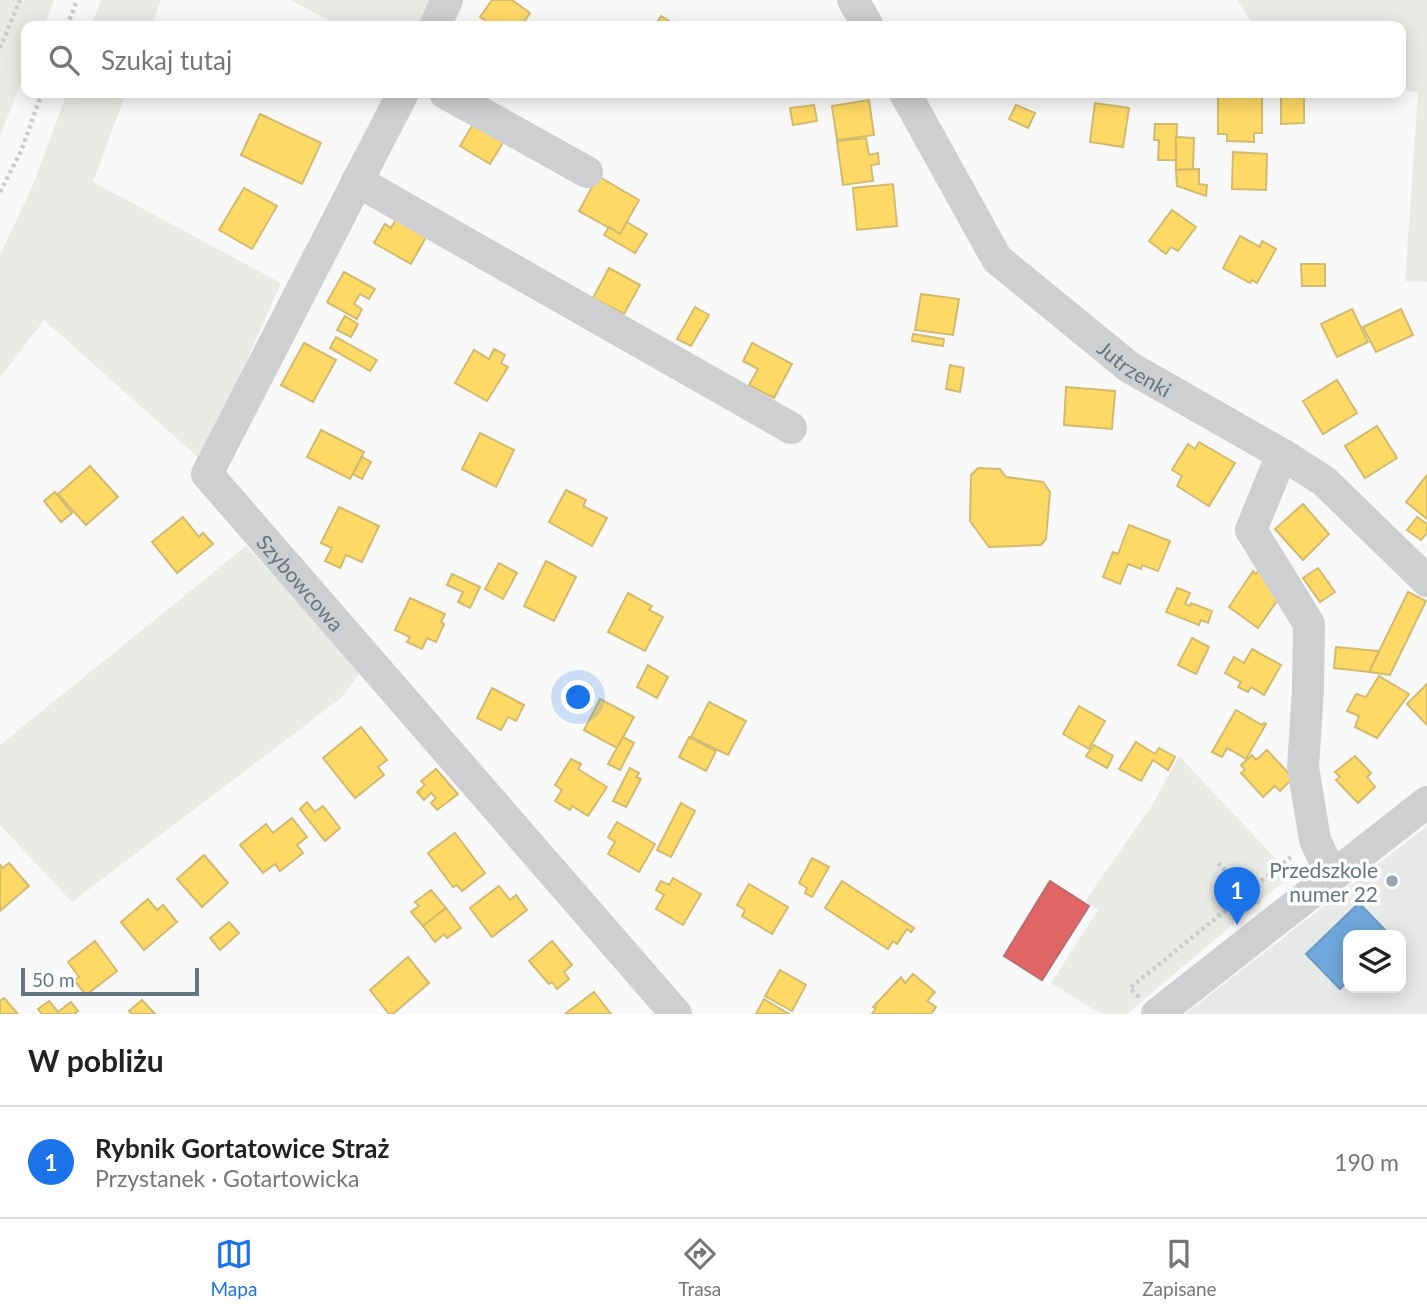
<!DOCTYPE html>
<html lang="pl">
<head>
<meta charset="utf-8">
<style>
	body { margin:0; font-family:Lato,sans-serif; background:#f2f2f2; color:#222 }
	.controls { position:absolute; right:21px; bottom:21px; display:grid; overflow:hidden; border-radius:14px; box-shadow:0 4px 18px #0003 }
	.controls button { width:63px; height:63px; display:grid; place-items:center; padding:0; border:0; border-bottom:2px solid #e0e0e0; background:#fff; color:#222; font:35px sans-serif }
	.scale { position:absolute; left:21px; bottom:18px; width:178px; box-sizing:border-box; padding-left:7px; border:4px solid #657683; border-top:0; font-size:19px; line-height:24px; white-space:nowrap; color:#657683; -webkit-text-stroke:5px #fff; paint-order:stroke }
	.you { position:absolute; left:579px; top:698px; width:24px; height:24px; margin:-18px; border:5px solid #fff; border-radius:50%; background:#1a73e8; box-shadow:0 0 0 10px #1a73e833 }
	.badge { display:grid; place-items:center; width:46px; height:46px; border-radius:50%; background:#1a73e8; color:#fff; font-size:23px; font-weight:700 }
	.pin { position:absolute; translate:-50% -58px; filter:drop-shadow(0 2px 4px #0008) }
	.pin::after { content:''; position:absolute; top:37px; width:24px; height:21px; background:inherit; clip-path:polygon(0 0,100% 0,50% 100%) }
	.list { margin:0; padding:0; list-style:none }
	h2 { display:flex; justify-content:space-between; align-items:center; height:91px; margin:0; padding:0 28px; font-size:30px }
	h2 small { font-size:23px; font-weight:400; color:#767676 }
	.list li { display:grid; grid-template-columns:46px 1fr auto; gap:21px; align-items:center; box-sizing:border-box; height:112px; padding:0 28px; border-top:2px solid #e0e0e0 }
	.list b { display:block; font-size:26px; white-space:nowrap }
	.list p { margin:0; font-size:23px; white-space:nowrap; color:#767676 }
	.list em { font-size:23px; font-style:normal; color:#767676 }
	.icon { flex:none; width:38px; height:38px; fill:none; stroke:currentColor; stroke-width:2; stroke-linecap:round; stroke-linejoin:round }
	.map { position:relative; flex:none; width:1427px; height:1014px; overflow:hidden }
	.search { position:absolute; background:#fff; box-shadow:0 4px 18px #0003; left:21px; right:21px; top:21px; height:77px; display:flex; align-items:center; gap:18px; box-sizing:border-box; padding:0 24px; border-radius:14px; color:#767676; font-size:26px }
	.sheet { height:203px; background:#fff }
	nav { display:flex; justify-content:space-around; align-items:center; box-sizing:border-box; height:98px; border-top:2px solid #e0e0e0; background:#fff; font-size:19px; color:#767676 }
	nav a { display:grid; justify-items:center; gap:4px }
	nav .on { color:#1a73e8 }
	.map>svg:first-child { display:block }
	.built { fill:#e8e9e9; fill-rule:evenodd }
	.green { fill:#e8ebe6 }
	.homes { fill:#ffd966; stroke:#d1bb6f; stroke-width:2 }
	.shops { fill:#e06666; stroke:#bb6b6f; stroke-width:2 }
	.schools { fill:#6fa8dc; stroke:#6c99c1; stroke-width:2 }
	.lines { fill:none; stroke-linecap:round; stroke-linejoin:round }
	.path { stroke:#cbcccd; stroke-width:4.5; stroke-dasharray:3.5 3.5; stroke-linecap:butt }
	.minor { stroke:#cecfd0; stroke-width:32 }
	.poi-dot { fill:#99a4ac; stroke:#fff; stroke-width:2.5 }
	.labels { text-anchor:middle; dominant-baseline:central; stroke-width:7; stroke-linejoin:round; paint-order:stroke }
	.street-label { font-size:21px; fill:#657683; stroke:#fff }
	.poi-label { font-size:21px; fill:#657683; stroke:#fff; text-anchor:end }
</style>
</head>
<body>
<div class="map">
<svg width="1427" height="1014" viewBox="0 0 1427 1014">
	<rect width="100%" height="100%" fill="#f9f9f9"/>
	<path class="built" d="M1427 826V1014H1185ZM1348 935H1401V988H1348Z"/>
	<g class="green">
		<path d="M0 0H54L44 26H26V70L0 136Z"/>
		<path d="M101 0H161L152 26H91Z"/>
		<path d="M291 0H433L422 26H339Z"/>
		<path d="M1237 0H1427V282L1405 281 1418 92 1401 90V26H1254Z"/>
		<path d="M67 93H126L93 182 281 283 202 461 44 320 0 378V255L33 185Z"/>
		<path d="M246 546 362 670 341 698 72 902 0 825V745Z"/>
		<path d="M1179 756 1291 875 1127 1014H1106L1096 1011 1051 983 1098 910 1085 901 1153 804Z"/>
	</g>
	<g class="homes">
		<path d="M492 0H512L530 13 521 26H494L480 17Z"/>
		<path d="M661 16 678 26 680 22 687 26H655Z"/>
		<path d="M1218 93H1262V133H1254V142L1227 141V134H1218Z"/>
		<path d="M1281 96H1304V123L1281 124Z"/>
		<path d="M869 100 874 135 837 140 832 106Z"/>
		<path d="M1095 103 1129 108 1123 147 1090 142Z"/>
		<path d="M814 105 817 121 793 125 790 108Z"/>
		<path d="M1016 105 1035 113 1028 128 1009 119Z"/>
		<path d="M260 114 321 143 302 184 241 155Z"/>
		<path d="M475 121 505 139 490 164 460 146Z"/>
		<path d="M1155 124H1177L1176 160H1158L1159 140H1154Z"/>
		<path d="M1176 137 1194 138 1193 169 1176 170Z"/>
		<path d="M866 138 869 155 878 153 879 164 871 165 873 181 843 185 837 141Z"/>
		<path d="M1233 152 1267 154 1266 190 1232 189Z"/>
		<path d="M1199 169V184L1207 185 1206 196 1177 186 1176 170Z"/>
		<path d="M598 176 639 200 620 234 579 211Z"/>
		<path d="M893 184 897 226 857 230 853 188Z"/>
		<path d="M244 188 277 206 252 249 219 230Z"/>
		<path d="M1172 210 1196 227 1178 251 1171 247 1166 254 1149 241Z"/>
		<path d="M400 213 430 230 411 264 374 243 385 224 391 228Z"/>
		<path d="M627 222 647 234 635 253 604 235 609 227 620 234Z"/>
		<path d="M1240 236 1260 247 1262 241 1276 249 1257 283 1252 280 1250 283 1223 268Z"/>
		<path d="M1301 264H1325V286H1302Z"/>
		<path d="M609 268 640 285 624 314 593 298Z"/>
		<path d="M344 272 375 289 369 299 360 294 354 304 362 309 357 319 327 302Z"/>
		<path d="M921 294 959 299 953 335 915 330Z"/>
		<path d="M695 307 709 315 691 346 677 339Z"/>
		<path d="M1352 309 1368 342 1337 357 1321 324Z"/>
		<path d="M1401 309 1413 335 1376 352 1363 327Z"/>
		<path d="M345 316 358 324 351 337 337 330Z"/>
		<path d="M913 334 944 339 943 346 912 341Z"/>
		<path d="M336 337 377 360 370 371 330 348Z"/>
		<path d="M304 343 336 360 313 402 281 385Z"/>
		<path d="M752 343 792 364 774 398 749 385 758 369 743 361Z"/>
		<path d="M494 349 505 355 501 363 508 367 487 401 455 383 474 350 489 359Z"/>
		<path d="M950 365 964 368 960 392 946 389Z"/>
		<path d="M1337 380 1357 413 1323 434 1303 401Z"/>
		<path d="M1066 387 1115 391 1112 429 1064 425Z"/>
		<path d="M1377 426 1397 458 1365 478 1345 446Z"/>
		<path d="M321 430 364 452 350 479 307 457Z"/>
		<path d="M480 433 514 450 496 487 462 469Z"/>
		<path d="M1199 442 1235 463 1209 506 1177 486 1182 476 1172 470 1188 444 1195 449Z"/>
		<path d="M362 457 371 462 362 479 353 474Z"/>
		<path d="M90 466 118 497 86 525 58 494Z"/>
		<path d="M978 468 1000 469 1006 477 1043 482 1050 492 1046 539 1041 545 989 547 970 521 971 475Z"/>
		<path d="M1427 475V519L1406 502Z"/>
		<path d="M566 490 586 500 583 506 607 518 592 546 549 522Z"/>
		<path d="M55 492 72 513 61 522 44 501Z"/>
		<path d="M1303 504 1329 534 1303 560 1275 529Z"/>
		<path d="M339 507 379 526 362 562 346 555 340 568 325 561 332 548 321 543Z"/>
		<path d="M183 517 199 537 203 533 213 544 177 573 152 542Z"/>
		<path d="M1417 517 1427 524V533L1421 540 1407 530Z"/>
		<path d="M1129 525 1170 541 1158 571 1142 565 1141 569 1128 564 1120 584 1103 577 1113 552 1118 554Z"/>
		<path d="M546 561 576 577 554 621 524 606Z"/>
		<path d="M499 563 517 573 503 599 485 589Z"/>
		<path d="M1318 568 1335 592 1320 602 1303 578Z"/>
		<path d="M1259 570 1279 598 1258 628 1229 607 1253 571 1256 574Z"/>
		<path d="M452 574 480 587 470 608 458 602 463 592 447 585Z"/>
		<path d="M1177 588 1190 593 1185 604 1190 606 1191 603 1212 611 1208 623 1201 620 1199 625 1166 612Z"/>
		<path d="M1408 592 1426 601 1390 675 1369 672Z"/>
		<path d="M628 593 652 606 649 610 663 617 645 651 608 632Z"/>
		<path d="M410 598 445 614 441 622 444 624 436 642 427 638 422 649 407 642 410 637 395 630Z"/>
		<path d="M1192 638 1209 647 1196 674 1178 665Z"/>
		<path d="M1336 647 1379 651 1369 672 1334 668Z"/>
		<path d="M1252 649 1281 665 1264 695 1251 687 1248 692 1238 687 1241 682 1225 673 1234 657 1244 663Z"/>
		<path d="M648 665 668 677 657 698 637 687Z"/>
		<path d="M1379 676 1409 694 1377 738 1355 727 1359 716 1347 711 1356 694 1366 697Z"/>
		<path d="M1427 684V725L1407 704Z"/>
		<path d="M492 688 524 705 516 721 508 717 501 730 477 718Z"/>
		<path d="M600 699 634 717 617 748 584 730Z"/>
		<path d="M709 702 746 721 728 755 691 737Z"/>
		<path d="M1079 706 1105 721 1089 749 1063 734Z"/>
		<path d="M1236 710 1262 725 1264 723 1266 724 1246 759 1227 748 1222 757 1212 752Z"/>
		<path d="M361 727 387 760 378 767 384 775 355 798 323 758Z"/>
		<path d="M623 737 634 743 620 770 608 764Z"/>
		<path d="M689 737 716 751 706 771 679 757Z"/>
		<path d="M1136 742 1155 754 1159 748 1175 757 1168 770 1153 760 1141 781 1119 769Z"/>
		<path d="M1094 745 1113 756 1107 768 1086 756Z"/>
		<path d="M1267 750 1293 778 1280 791 1275 786 1263 797 1241 773 1245 770 1241 765 1252 755 1256 760Z"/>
		<path d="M1355 756 1371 773 1367 777 1375 787 1358 803 1336 780 1340 777 1335 772Z"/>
		<path d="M571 759 581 764 578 769 607 787 588 816 572 806 570 810 555 801 562 790 555 785Z"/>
		<path d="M630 768 639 773 636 777 641 779 626 807 613 801Z"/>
		<path d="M436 769 458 794 437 810 431 803 436 798 431 793 424 800 417 792 425 785 421 781Z"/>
		<path d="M307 802 315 812 323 806 340 828 325 841 300 809Z"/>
		<path d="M681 803 695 811 671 857 657 850Z"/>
		<path d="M292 818 307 837 297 845 303 853 280 871 275 864 263 873 240 845 266 824 273 833Z"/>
		<path d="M617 822 655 844 639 872 608 854 615 842 608 837Z"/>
		<path d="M455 833 485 873 462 891 457 885 453 887 428 853Z"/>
		<path d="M204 855 228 883 202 907 177 879Z"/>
		<path d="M812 858 829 867 812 897 805 893 807 888 799 883Z"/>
		<path d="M9 863 29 886 0 911V865L3 868Z"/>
		<path d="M673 878 701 894 683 925 656 909 664 895 656 890 661 881 669 885Z"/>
		<path d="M842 881 914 928 911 932 907 929 897 944 893 941 888 949 825 908Z"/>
		<path d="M749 884 788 907 772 934 742 916 745 910 737 905Z"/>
		<path d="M499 886 510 900 516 895 527 910 492 937 470 908Z"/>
		<path d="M431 890 446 908 423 926 411 912 419 906 415 902Z"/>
		<path d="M148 899 157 910 163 905 177 922 144 950 121 922Z"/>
		<path d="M446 908 461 928 447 938 444 934 435 942 423 926Z"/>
		<path d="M229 922 239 933 220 950 210 938Z"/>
		<path d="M95 941 117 971 86 995 74 980 79 977 68 962Z"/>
		<path d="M552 941 572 965 564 972 569 979 557 989 552 982 549 984 529 961Z"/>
		<path d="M408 957 429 983 393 1014H389L370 990Z"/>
		<path d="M780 970 806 985 792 1011 765 996Z"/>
		<path d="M913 974 935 992 927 1001 936 1007 931 1014H872L876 1008 873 1007 901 977 905 983Z"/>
		<path d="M594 992 611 1014H565Z"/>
		<path d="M4 998 18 1014H0V1001Z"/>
		<path d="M764 999 789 1014H756Z"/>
		<path d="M142 1000 155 1014H132L129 1011Z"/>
		<path d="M49 1001 58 1012 71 1002 78 1011 74 1014H42L38 1009Z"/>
	</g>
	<path class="shops" d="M1050 881 1089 906 1042 980 1004 956Z"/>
	<path class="schools" d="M1359 903 1390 935H1348V981L1340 989 1306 954Z"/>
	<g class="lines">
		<g class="path">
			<path d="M67 26 77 0"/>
			<path d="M0 48 20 0"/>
			<path d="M0 192 21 151 42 93"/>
			<path d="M1218 863 1259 903"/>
			<path d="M1139 997 1130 988 1291 857"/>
		</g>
		<g class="minor">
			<path d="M853 0 868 26"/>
			<path d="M435 26 447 0"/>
			<path id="s1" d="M403 93 207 474 676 1014"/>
			<path d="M445 93 587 172"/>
			<path id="s2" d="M905 93 997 259 1129 367 1285 456 1324 481 1427 581"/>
			<path d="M357 181 791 428"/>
			<path d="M1285 456 1278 464 1251 530 1309 624 1308 689 1303 767 1315 840 1332 876"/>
			<path d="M1157 1014 1427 802"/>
		</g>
	</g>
	<circle class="poi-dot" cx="1392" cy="881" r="7"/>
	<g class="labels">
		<g class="street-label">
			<text stroke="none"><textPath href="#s2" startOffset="366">Jutrzenki</textPath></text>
			<text stroke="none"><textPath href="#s1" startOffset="572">Szybowcowa</textPath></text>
		</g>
		<g class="poi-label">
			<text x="1378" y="869">Przedszkole<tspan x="1378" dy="24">numer 22</tspan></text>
		</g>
	</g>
</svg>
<div class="controls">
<button><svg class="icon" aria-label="layers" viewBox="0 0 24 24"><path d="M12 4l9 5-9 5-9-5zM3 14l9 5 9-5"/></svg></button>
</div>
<div class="scale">50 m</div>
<div class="you"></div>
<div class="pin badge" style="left:1237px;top:925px">1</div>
<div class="search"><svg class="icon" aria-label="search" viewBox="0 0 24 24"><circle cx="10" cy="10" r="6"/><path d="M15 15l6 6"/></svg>Szukaj tutaj</div>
</div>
<section class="sheet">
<h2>W pobliżu<small></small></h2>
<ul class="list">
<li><span class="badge">1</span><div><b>Rybnik Gortatowice Straż</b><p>Przystanek · Gotartowicka</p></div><em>190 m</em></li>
</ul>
</section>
<nav>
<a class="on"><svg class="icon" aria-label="map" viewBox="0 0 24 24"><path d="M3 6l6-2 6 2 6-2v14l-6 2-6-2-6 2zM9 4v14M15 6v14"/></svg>Mapa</a>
<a><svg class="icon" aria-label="directions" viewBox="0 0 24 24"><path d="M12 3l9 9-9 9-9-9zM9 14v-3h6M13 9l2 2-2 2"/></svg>Trasa</a>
<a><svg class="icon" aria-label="saved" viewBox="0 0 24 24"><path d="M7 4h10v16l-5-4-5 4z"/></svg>Zapisane</a>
</nav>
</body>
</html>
